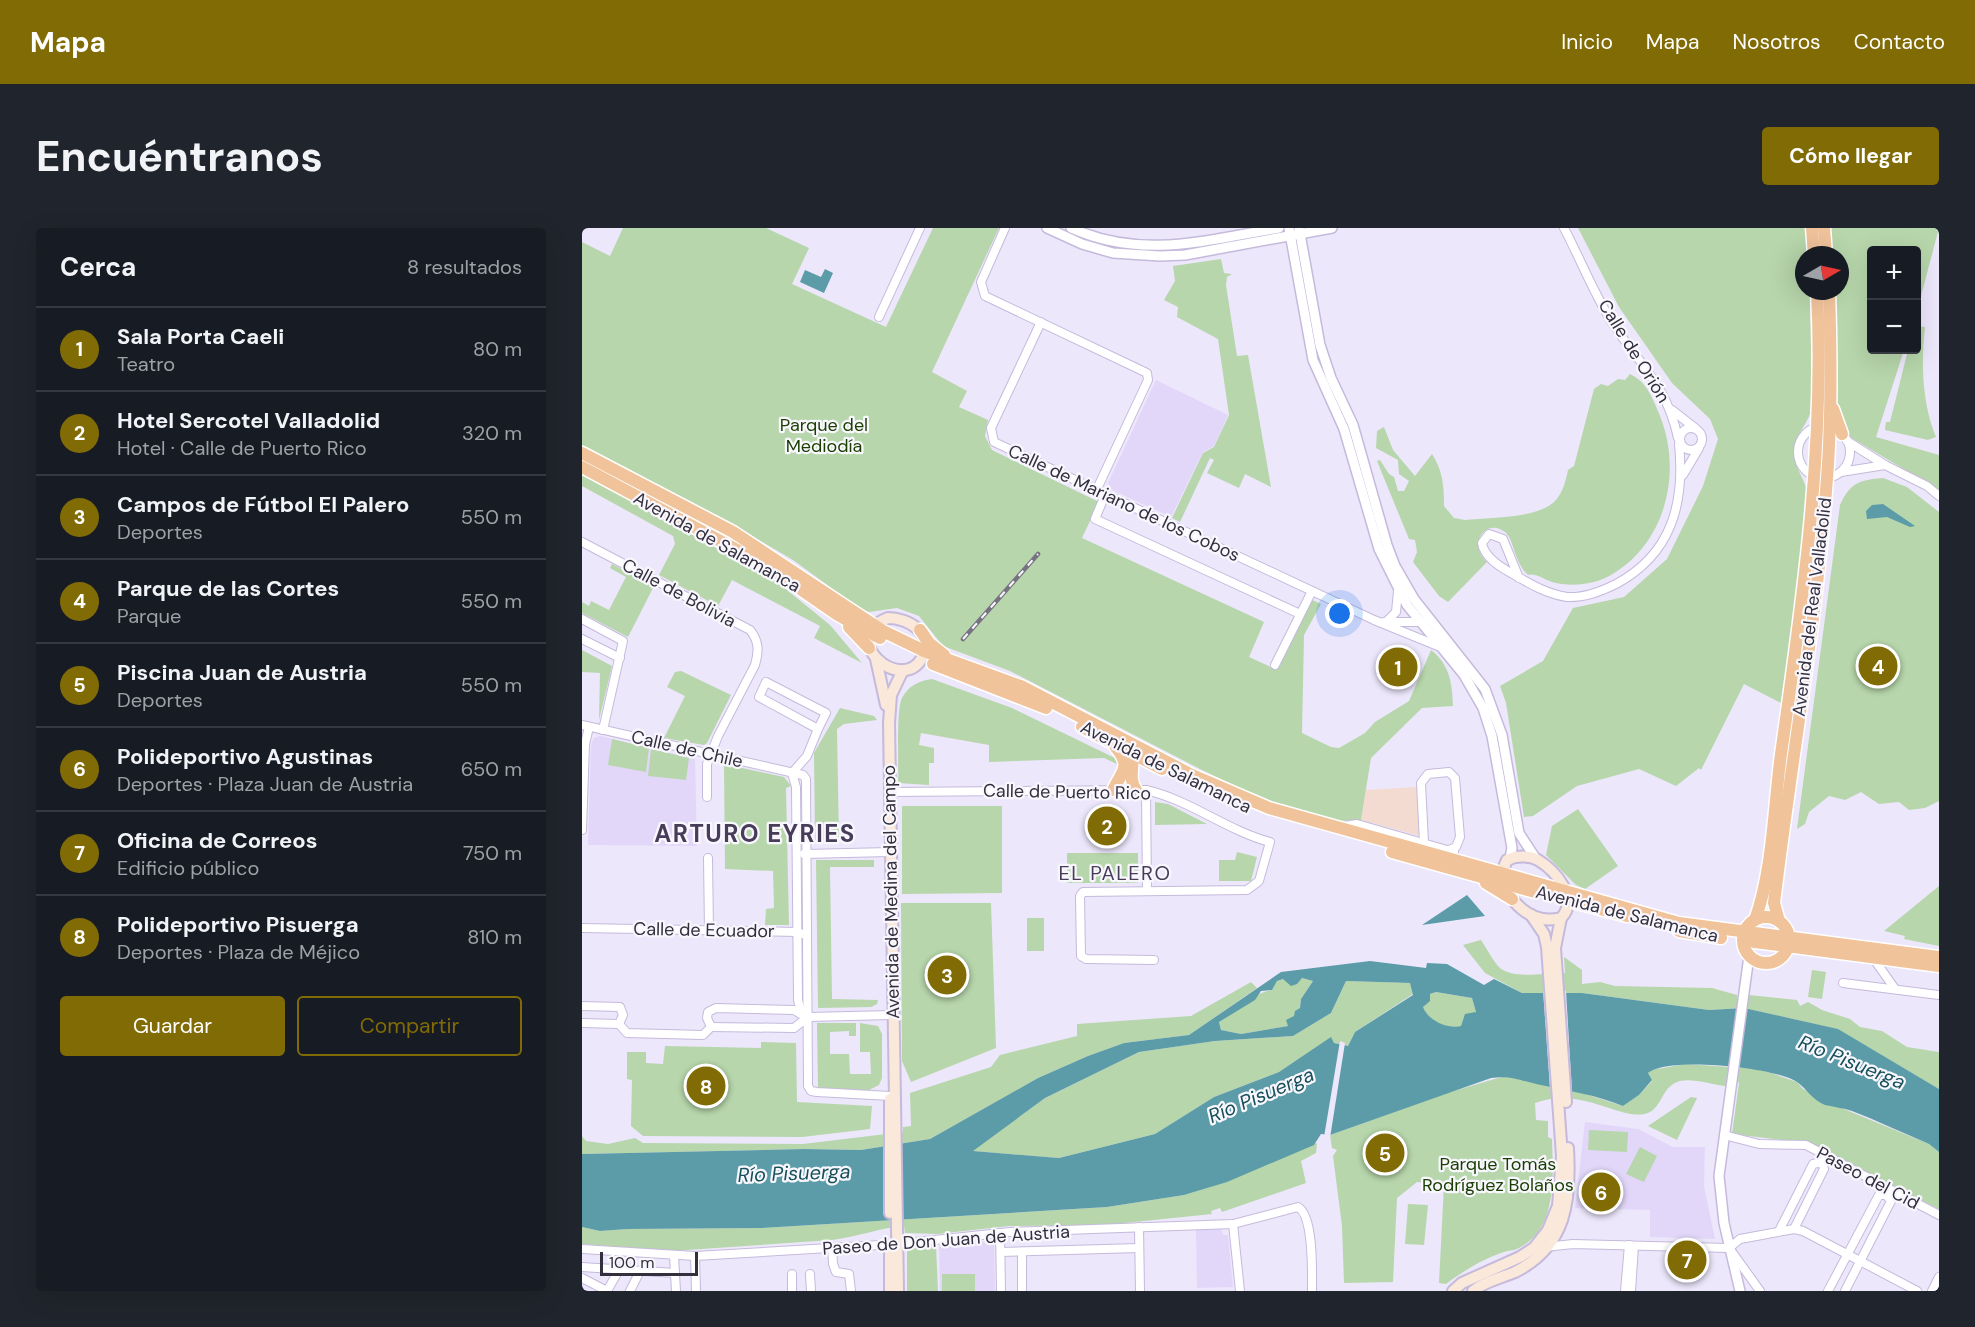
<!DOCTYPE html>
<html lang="es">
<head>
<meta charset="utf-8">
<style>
	body { margin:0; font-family:"DM Sans",sans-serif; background:#20242c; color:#f1f3f6 }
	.controls { position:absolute; right:18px; top:18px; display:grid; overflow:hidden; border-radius:6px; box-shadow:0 6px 24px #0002 }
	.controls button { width:54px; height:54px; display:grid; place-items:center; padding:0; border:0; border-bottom:2px solid #363941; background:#171b24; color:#f1f3f6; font:30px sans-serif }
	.compass { position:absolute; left:1213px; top:18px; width:54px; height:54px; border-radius:50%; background:#171b24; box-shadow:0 6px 24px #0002; rotate:81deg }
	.scale { position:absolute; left:18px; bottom:15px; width:98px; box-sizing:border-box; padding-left:6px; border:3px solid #332f3c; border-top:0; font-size:16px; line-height:21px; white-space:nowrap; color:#332f3c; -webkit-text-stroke:4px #f9f7fe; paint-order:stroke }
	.you { position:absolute; left:758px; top:386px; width:21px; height:21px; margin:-15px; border:4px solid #fff; border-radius:50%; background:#1a73e8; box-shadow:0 0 0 9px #1a73e833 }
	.badge { display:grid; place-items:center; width:39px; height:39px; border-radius:50%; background:#816b05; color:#fff; font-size:20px; font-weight:700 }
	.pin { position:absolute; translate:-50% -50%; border:3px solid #fff; box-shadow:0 2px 6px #0006 }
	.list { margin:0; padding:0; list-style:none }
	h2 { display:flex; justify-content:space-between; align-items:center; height:78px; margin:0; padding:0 24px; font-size:26px }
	h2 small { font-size:20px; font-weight:400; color:#9ea1a6 }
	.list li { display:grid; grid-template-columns:39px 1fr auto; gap:18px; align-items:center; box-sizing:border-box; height:84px; padding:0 24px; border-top:2px solid #363941 }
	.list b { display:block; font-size:22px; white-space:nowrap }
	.list p { margin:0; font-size:20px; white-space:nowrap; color:#9ea1a6 }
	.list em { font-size:20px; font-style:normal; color:#9ea1a6 }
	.actions { display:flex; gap:12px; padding:18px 24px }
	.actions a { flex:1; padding:14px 0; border:2px solid #816b05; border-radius:6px; text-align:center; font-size:21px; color:#816b05 }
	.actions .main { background:#816b05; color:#fff }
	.map { position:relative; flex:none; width:1357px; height:1063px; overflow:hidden; border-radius:6px }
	header { display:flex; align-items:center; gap:36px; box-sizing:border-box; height:84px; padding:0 30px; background:#816b05; color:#fff }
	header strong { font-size:28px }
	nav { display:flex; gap:33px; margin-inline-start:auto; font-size:21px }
	.intro { display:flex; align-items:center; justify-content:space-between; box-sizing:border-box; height:144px; padding:0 36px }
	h1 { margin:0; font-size:42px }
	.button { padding:15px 27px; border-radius:6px; background:#816b05; color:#fff; font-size:21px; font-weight:700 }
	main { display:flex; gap:36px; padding:0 36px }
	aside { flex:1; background:#171b24; border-radius:6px; box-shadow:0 6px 24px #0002 }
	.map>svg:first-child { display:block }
	.commercial { fill:#f3dbd1 }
	.built { fill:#e2d7f9 }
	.green { fill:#b7d6ab }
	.water { fill:#5b9ca8; fill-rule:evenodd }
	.pier { fill:#ede7fc }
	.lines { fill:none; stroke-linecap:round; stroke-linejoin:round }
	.minor-casing { stroke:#c5badb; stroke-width:10 }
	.tertiary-casing { stroke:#c5badb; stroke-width:12 }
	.secondary-casing { stroke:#c5badb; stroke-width:14 }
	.trunk-casing { stroke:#fff; stroke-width:15 }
	.minor { stroke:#fff; stroke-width:8 }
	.tertiary { stroke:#fff; stroke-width:9 }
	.secondary { stroke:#fae8da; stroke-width:10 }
	.trunk { stroke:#f0c39b; stroke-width:12 }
	.rail-casing { stroke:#777282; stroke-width:4.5 }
	.rail { stroke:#f9f7fe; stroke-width:2; stroke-dasharray:7; stroke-linecap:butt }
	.labels { text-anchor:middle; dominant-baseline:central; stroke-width:4.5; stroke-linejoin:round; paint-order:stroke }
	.street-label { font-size:18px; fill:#332f3c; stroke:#f9f7fe }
	.park-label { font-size:18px; fill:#193e00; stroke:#f9f7fe }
	.neighbourhood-label { font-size:20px; letter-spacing:1.5px; fill:#473d59; stroke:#f9f7fe }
	.water-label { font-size:20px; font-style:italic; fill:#175059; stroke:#f9f7fe }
	.district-label { font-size:24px; font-weight:bold; letter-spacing:1.5px; fill:#473d59; stroke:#f9f7fe }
</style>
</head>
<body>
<header>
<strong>Mapa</strong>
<nav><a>Inicio</a><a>Mapa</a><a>Nosotros</a><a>Contacto</a></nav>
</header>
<div class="intro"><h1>Encuéntranos</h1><a class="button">Cómo llegar</a></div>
<main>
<aside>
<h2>Cerca<small>8 resultados</small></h2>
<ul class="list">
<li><span class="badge">1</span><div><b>Sala Porta Caeli</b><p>Teatro</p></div><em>80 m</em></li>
<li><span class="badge">2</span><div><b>Hotel Sercotel Valladolid</b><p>Hotel · Calle de Puerto Rico</p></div><em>320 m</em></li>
<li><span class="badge">3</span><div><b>Campos de Fútbol El Palero</b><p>Deportes</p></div><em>550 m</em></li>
<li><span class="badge">4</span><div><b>Parque de las Cortes</b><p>Parque</p></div><em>550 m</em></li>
<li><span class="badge">5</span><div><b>Piscina Juan de Austria</b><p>Deportes</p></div><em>550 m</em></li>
<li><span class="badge">6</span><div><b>Polideportivo Agustinas</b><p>Deportes · Plaza Juan de Austria</p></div><em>650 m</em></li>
<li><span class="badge">7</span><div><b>Oficina de Correos</b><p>Edificio público</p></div><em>750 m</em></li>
<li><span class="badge">8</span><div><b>Polideportivo Pisuerga</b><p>Deportes · Plaza de Méjico</p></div><em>810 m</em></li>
</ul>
<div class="actions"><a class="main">Guardar</a><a>Compartir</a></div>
</aside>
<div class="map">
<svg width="1357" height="1063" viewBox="0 0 1357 1063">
	<rect width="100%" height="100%" fill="#ede7fc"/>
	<path class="commercial" d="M835 559 838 608 779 592 784 562Z"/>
	<g class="built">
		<path d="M574 152 646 187 632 218 621 224 589 289 530 262 526 255Z"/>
		<path d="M18 508 113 531 115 618 6 617 9 516 12 510Z"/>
		<path d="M1003 894 1056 901 1091 919H1123L1122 958 1133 1011 1068 1009V982L993 980Z"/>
		<path d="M639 1001 641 1007H646L651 1059 615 1060 614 1002Z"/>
		<path d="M412 1013 413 1063H358L357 1016Z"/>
	</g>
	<g class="green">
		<path d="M41 0H184L227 20 210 56 304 99 351 0H417L350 144 385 163 377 179 406 192 403 208 410 222 517 274 500 310 682 394 667 429 693 441 726 370 739 376 722 407 720 505 749 519 757 520 783 505 793 494 827 473 849 422C868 437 870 455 871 478L840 480 789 530 779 592 757 593 683 572 620 542 428 443 361 418 337 388 315 380 287 384 277 380 211 332 138 289 0 217V14L28 28Z"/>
		<path d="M996 0H1223L1226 27H1222V63H1228L1230 180C1227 194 1215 205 1212 219 1209 237 1225 252 1226 269L1209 417 1199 475 1162 456 1119 542 1117 540 1094 558 1057 541 995 558 951 588 942 589 924 475 918 458 961 433 991 380 1042 369 1085 331 1121 258 1136 211 1128 191 1090 155 1037 79Z"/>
		<path d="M1249 0H1357L1335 83 1334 22H1290V122H1322L1294 209 1357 227V262L1268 209 1252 174 1250 63H1258V27H1250Z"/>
		<path d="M639 31 642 45 650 46 645 49 644 57 655 128 666 127 689 259 663 246 657 260 625 245 632 232 628 230 598 294 590 290 621 225 632 219 647 187 636 111 595 89 596 79 582 72 593 53 591 38Z"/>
		<path d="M1335 98 1343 99C1339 135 1340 175 1354 209L1346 212 1303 202 1304 194H1308L1326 122H1334Z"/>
		<path d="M1048 146C1063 153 1069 166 1075 181 1102 239 1086 314 1029 347 1012 357 989 359 970 354 961 351 954 345 946 347 932 334 932 311 923 304 904 289 885 316 905 334L866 374 857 368 831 334 835 324 833 312 827 311 795 233 798 232 807 246 812 249 816 263H822L827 253 817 246 816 232 794 220 795 203 802 199 811 222 833 248 850 226C861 243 862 258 862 278L872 290 883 292C908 289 957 291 974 272 981 264 984 252 986 242L992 238 1012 161 1019 156 1026 158 1036 151 1043 152Z"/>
		<path d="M0 246 194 353 248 397 280 435 232 410 238 398 150 352 136 378 77 347 93 316 91 308 0 258Z"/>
		<path d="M1301 250 1325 259 1357 284V573L1343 580 1327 582 1317 574 1297 576 1279 564 1263 572 1247 568 1227 584 1223 596 1215 601 1258 277C1268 255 1277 252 1301 250Z"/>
		<path d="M30 336 72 358 46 409 0 385V374L7 378 9 373 27 382 44 349 28 340Z"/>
		<path d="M0 422 30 438 17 492 18 445 0 444Z"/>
		<path d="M99 443 149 467 125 515 122 517 82 510 103 468 85 459 93 444Z"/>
		<path d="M350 451 430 480 537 532V537L522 530 407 534V517L339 505 337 517 352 520V535H347V557L316 555C317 539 314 481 320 470 327 457 337 453 350 451Z"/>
		<path d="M258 480 292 488 295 492 262 496 255 501 257 612H233L232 525Z"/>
		<path d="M30 511 67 520 64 544 26 537Z"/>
		<path d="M69 521 107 530 104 552 66 548Z"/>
		<path d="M142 536 202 549 209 558 204 560 207 697H183L184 681 192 680 191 643 143 641Z"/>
		<path d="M573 574 586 576 625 596 573 597Z"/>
		<path d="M320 578H420V665L320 666Z"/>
		<path d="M996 581 1036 638 1003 661 994 657 964 627 970 598Z"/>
		<path d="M655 624 675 629 669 653H637V632H653Z"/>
		<rect x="485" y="625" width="71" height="30"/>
		<path d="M234 632H292V639H248L250 771 296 772 295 776 289 779 236 780Z"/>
		<path d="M1357 658V718L1322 711 1323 708 1302 703Z"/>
		<path d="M319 675H409L414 820 329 854 320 833Z"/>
		<rect x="445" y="690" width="17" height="33"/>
		<path d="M899 712C905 721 911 733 918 740 933 752 964 744 983 745L982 729 1000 742V756L1018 754 1033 758 1130 760 1155 767V773H1163L1167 767 1215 772 1218 778 1226 774 1240 782 1268 791 1278 799 1300 803 1325 819 1357 824V861L1255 801 1162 780 1127 782 1000 765H940L903 745 881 717Z"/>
		<path d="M1230 742 1244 744 1240 771 1226 769Z"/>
		<path d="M720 750 731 753 719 771 718 780 706 798 659 806 639 802 637 794C655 783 670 765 690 762L695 753 701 751 706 754Z"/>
		<path d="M764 753 828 755 831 766 773 804 766 818 752 815 749 810 697 844 632 869 573 906 477 930 390 923 463 870 557 824 633 813 711 808 749 785Z"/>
		<path d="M669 754 675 760 607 807 542 815 506 828 456 850 348 911 279 922 222 921 0 926V908L4 913 26 916 53 910 61 915 221 916 321 904V899L329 898 328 865 409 839 418 827 495 808V796L609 788Z"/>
		<path d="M854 764 890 770 894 784 882 789 879 798C865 802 846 793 841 779L848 766Z"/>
		<path d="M235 795H274V808H267V803L248 804V826H267L268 846H289L288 824H278V795L296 798 300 806V850L297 857 285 863 236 860Z"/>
		<path d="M179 814 214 815 215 874 290 878 288 901 220 909 61 908 49 898 50 852 45 851V824H64V835L81 836 83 818 179 820Z"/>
		<path d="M1104 836 1175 841 1189 845 1215 854 1221 861 1257 879 1347 916 1357 924V981L1225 915 1150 906 1157 855 1153 850 1145 849 1144 858C1130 857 1112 850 1098 853 1078 858 1081 883 1062 886 1051 888 1040 884 1030 881 1002 872 981 865 953 875L954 892 966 893V909L970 911C971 948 976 1002 935 1021 931 1023 926 1022 922 1024 902 1030 880 1044 864 1056L857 1055 862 956 835 954 815 970 811 1054 762 1055 760 998 751 928 755 922 750 920 748 907 865 865 923 848 991 862 1041 878 1057 867 1070 853 1066 845 1069 842Z"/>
		<path d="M1109 869 1115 870 1095 912 1066 898Z"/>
		<path d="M1007 902 1046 904 1045 924 1006 922Z"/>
		<path d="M735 915 734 925 719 933 724 955 640 984 638 980 629 983 630 986 523 997 427 998 355 1006 323 1005 322 998C297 1000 275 1009 250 1012L90 1023 0 1016V999L18 1003 46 1001 180 1000 525 979 602 967 631 958Z"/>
		<path d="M1058 919 1075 928 1062 954 1044 946Z"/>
		<path d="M826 976 846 977 842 1017 823 1016Z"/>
		<path d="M354 1018 356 1063H325V1020Z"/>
		<rect x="360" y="1046" width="33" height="17"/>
	</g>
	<g class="water">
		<path d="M243 41 251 45 242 65 218 54 223 42 239 49Z"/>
		<path d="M1301 276 1333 298 1328 299 1305 289 1285 291 1284 283 1290 277Z"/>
		<path d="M885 667 903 688 840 697Z"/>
		<path d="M788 733 844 740 845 735 865 736 902 757 912 751 940 765H1000L1127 782 1162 780 1256 801 1357 861V924L1347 916C1321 905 1296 893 1270 883 1261 880 1252 879 1243 877 1230 872 1225 861 1215 854 1193 839 1085 828 1066 845L1070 852 1057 867 1041 878C1014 867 988 863 959 857 938 853 931 847 909 850L748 907 739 906 732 917 645 954 602 967 525 979 180 1000 46 1001 18 1003 0 999V926L222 921 279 922 348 911 456 850 506 828 542 815 607 807 699 744ZM720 750 731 753 719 771 718 780 713 783 712 788 704 792 706 798 659 806 639 802 637 794 673 772 679 763 690 762 695 753 701 751 709 758 715 756ZM764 753 828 755 831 767 773 804 766 818 752 815 749 809 697 844 632 869 573 906 477 930 391 923 463 870 557 824 633 813 711 808 749 785ZM854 764 890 770 894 784 883 786 879 798C867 801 847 794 841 779L848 773V766Z"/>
		<path d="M813 913 818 928 793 936 788 921Z"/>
	</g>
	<g class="pier">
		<path d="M961 762 984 763 990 864 968 861Z"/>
		<path d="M758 813 763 815 748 910 742 909Z"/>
	</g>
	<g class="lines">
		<defs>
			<g id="minor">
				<path d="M423 0 399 54 403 68 565 145 566 152 514 263"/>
				<path d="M982 0C999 32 1013 69 1033 99 1061 140 1085 159 1096 210"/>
				<path d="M297 89 338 0"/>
				<path d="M459 94 409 200 412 214 792 392 856 418"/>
				<path d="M1090 182 1113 200"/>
				<circle cx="1242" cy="224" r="26"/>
				<circle cx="1109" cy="211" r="11"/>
				<path d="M1265 213 1303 237 1345 258 1357 268"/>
				<path d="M1259 244 1303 237"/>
				<path d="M1101 247 1117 220"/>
				<path d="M523 267 513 291 718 386"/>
				<path d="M0 314 168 402C177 413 177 423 173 437L136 508 125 536V569"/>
				<path d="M937 350 921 311 907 306 900 315C902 329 918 339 931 346 948 356 965 366 985 369 1001 370 1020 363 1034 356 1090 326 1103 275 1097 216"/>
				<path d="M0 391 41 413 21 502"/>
				<path d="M802 394H841"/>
				<path d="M804 394 814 384 816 363"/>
				<path d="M0 411 38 430"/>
				<path d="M693 437 730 363"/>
				<path d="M184 454 244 485 236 501 177 469Z"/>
				<path d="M0 497 221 547 224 551 226 858 229 863 235 864 308 868"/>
				<path d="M210 545 214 559 216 772 218 780 226 789"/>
				<path d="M210 545 225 528 236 501"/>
				<path d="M564 562 565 663"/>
				<path d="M307 564 564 562C608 572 644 602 688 614L677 653 665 662 501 664 498 668 499 728 504 731 572 732"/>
				<path d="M762 598 775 596 872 624"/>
				<path d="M0 602 3 516 7 499"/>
				<path d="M842 615 839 555 846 546 867 544 873 550 878 609 874 619 867 622"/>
				<path d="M222 626 308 624"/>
				<path d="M126 630 127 703"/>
				<path d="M0 700 216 704 220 706"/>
				<path d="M1294 734 1313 761"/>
				<path d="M1261 755 1357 767"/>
				<path d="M0 778 38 779 41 787 37 796"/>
				<path d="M226 789 310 787"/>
				<path d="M0 795 37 796"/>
				<path d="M37 796 45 805 121 807 129 799"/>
				<path d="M129 799 125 790 126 784 134 780 212 782 222 788"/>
				<path d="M129 799 212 800 226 789"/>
				<path d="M1142 907 1177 916 1224 917 1357 987"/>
				<path d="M651 996 658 1063"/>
				<path d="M557 999 558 1063"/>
				<path d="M1197 1003 1231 936 1240 934 1242 941 1212 1001"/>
				<path d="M418 1005 419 1063"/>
				<path d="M250 1019 251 1036 254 1044 267 1046 269 1063"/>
				<path d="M963 1019 991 1016 1147 1020"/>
				<path d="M1147 1020 1158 1011 1212 1001 1221 1003 1335 1063"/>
				<path d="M0 1021 113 1028 315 1016 428 1004 651 996 716 979C732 988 730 1045 730 1063"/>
				<path d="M419 1024 557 1020"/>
				<path d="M440 1024V1063"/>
				<path d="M1150 1024 1178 1063"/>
				<path d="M92 1028 94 1063"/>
				<path d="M113 1028 114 1063"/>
				<path d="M0 1039 93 1045"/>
				<path d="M210 1046V1063"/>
				<path d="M228 1046 229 1063"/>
				<path d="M0 1050 25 1063"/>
				<path d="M25 1063 37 1042"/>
				<path d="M48 1063 58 1043"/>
				<path d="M1043 1063 1047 1017"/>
				<path d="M1049 1063 1052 1018"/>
				<path d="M1246 1063 1297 967H1304L1309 973 1263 1063"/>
				<path d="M1350 1063 1357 1049"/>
			</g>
			<g id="tertiary">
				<path d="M465 0 500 16 531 25 578 28 603 27 750 0"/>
				<path d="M489 0C560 32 624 12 697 0"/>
				<path d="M707 0 731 132 762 201 797 321 825 377 882 447 901 480 910 508 930 620 928 630"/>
				<path d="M717 0 738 117 749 150 771 197 805 317 813 338 832 371 903 461 920 507 937 605 954 631"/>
				<path d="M1158 1063 1142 995 1137 948 1167 728"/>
			</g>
			<g id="secondary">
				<path d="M306 390C326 390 353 405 340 430 319 467 254 410 306 390Z"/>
				<path d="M294 431 304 477"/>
				<path d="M933 629C940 628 949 628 956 632 973 642 998 671 979 690 949 698 925 673 919 646L925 632Z"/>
				<path d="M979 690 973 720 984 874"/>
				<path d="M308 871V985"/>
				<path d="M308 1021V1063"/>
				<path d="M316 1063 307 495 309 467 321 442"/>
				<path d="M871 1063 880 1055 938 1029 952 1020 966 1002 976 978 980 928 965 719 962 706 949 687"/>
				<path d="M891 1063C903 1053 919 1050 933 1044 985 1018 989 972 986 920"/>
			</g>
			<g id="trunk">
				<path d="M1230 0 1232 27"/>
				<path d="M1242 0 1244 27"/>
				<path d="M1251 181 1260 206"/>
				<path d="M0 225 151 304 301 403 342 423 441 459 610 547 687 580 1097 695 1357 729"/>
				<path d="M0 239 185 338 256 387 298 410"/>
				<path d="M267 399 287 420"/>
				<path d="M338 402 347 415 362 427"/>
				<path d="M351 436 464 480"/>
				<path d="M500 499 580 541"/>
				<path d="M550 529C552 541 546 551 554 562"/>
				<path d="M531 562C542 541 549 538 533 518"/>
				<path d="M810 624 953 664"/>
				<path d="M904 655 930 671"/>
				<path d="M987 673 1045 688"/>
				<circle cx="1184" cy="712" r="23"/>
				<path d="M1173 692C1191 642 1192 578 1199 526 1221 372 1243 218 1235 63"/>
				<path d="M1197 693 1192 675C1209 533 1235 392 1245 250 1250 187 1249 125 1247 63"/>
				<path d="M1097 703 1139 710"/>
				<path d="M1165 713 1357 738"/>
			</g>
		</defs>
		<use href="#minor" class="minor-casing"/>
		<use href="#tertiary" class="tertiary-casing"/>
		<use href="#secondary" class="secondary-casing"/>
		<use href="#trunk" class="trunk-casing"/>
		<use href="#minor" class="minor"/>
		<use href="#tertiary" class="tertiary"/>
		<use href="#secondary" class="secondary"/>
		<use href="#trunk" class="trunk"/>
		<defs>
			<path id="rail" d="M381 411 456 326"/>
		</defs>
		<use href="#rail" class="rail-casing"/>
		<use href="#rail" class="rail"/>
	</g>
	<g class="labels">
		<g class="street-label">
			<text transform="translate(1052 123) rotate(58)">Calle de Orión</text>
			<text transform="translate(542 275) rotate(25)">Calle de Mariano de los Cobos</text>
			<text transform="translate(135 314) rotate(29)">Avenida de Salamanca</text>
			<text transform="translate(97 365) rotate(28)">Calle de Bolivia</text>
			<text transform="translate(1230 379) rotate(-83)">Avenida del Real Valladolid</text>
			<text transform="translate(105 521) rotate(13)">Calle de Chile</text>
			<text transform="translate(584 539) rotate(26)">Avenida de Salamanca</text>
			<text transform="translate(485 564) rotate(1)">Calle de Puerto Rico</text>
			<text transform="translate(309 664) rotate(-91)">Avenida de Medina del Campo</text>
			<text transform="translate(1045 686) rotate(14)">Avenida de Salamanca</text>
			<text transform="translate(122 702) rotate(1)">Calle de Ecuador</text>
			<text transform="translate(1286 950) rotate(28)">Paseo del Cid</text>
			<text transform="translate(364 1012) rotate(-4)">Paseo de Don Juan de Austria</text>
		</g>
		<g class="park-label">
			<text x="242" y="197">Parque del<tspan x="242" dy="21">Mediodía</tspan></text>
			<text x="916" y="936">Parque Tomás<tspan x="916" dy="21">Rodríguez Bolaños</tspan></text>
		</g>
		<g class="neighbourhood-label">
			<text x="533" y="645">EL PALERO</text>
		</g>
		<g class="water-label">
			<text transform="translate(1270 834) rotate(22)">Río Pisuerga</text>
			<text transform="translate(679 867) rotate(-23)">Río Pisuerga</text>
			<text transform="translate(212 945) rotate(-2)">Río Pisuerga</text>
		</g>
		<g class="district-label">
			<text x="173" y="605">ARTURO EYRIES</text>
		</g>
	</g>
</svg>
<div class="controls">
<button>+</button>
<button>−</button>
</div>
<svg class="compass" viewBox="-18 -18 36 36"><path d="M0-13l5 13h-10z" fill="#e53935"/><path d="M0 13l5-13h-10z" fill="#9ea1a6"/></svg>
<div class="scale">100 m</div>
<div class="you"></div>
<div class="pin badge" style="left:816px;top:439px">1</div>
<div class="pin badge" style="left:525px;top:598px">2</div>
<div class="pin badge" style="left:365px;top:747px">3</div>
<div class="pin badge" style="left:1296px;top:438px">4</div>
<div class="pin badge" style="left:803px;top:925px">5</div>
<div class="pin badge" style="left:1019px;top:964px">6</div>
<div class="pin badge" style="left:1105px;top:1032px">7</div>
<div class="pin badge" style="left:124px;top:858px">8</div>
</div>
</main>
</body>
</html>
